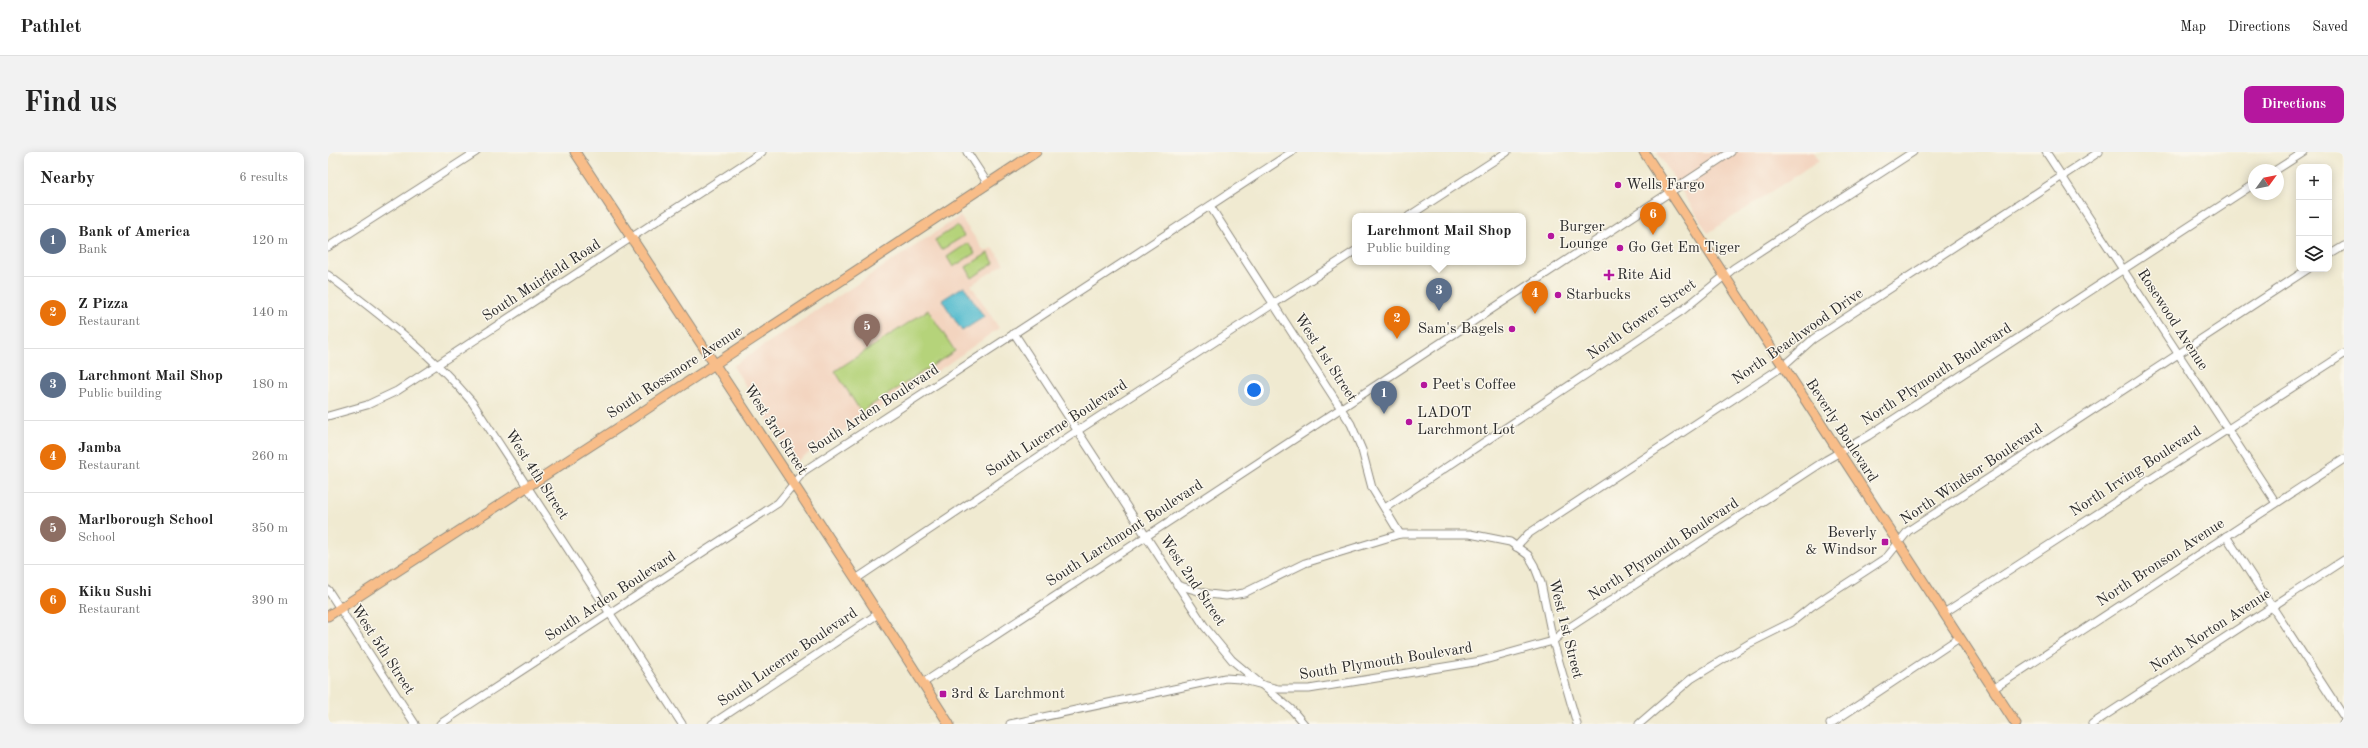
<!DOCTYPE html>
<html lang="en">
<head>
<meta charset="utf-8">
<style>
	body { margin:0; font-family:"Old Standard TT",serif; background:#f2f2f2; color:#222 }
	.controls { position:absolute; right:12px; top:12px; display:grid; overflow:hidden; border-radius:8px; box-shadow:0 2px 10px #0003 }
	.controls button { width:36px; height:36px; display:grid; place-items:center; padding:0; border:0; border-bottom:1px solid #e0e0e0; background:#fff; color:#222; font:20px sans-serif }
	.compass { position:absolute; left:1920px; top:12px; width:36px; height:36px; border-radius:50%; background:#fff; box-shadow:0 2px 10px #0003; rotate:57deg }
	.you { position:absolute; left:926px; top:238px; width:14px; height:14px; margin:-10px; border:3px solid #fff; border-radius:50%; background:#1a73e8; box-shadow:0 0 0 6px #1a73e833 }
	.badge { display:grid; place-items:center; width:26px; height:26px; border-radius:50%; background:#b5179e; color:#fff; font-size:13px; font-weight:700 }
	.pin { position:absolute; translate:-50% -33px; filter:drop-shadow(0 1px 2px #0008) }
	.pin::after { content:''; position:absolute; top:21px; width:14px; height:12px; background:inherit; clip-path:polygon(0 0,100% 0,50% 100%) }
	.popup { position:absolute; left:1024px; top:61px; width:174px; height:52px; box-sizing:border-box; display:grid; place-content:center; border-radius:8px; background:#fff; filter:drop-shadow(0 1px 3px #0005); font-size:13px; white-space:nowrap; color:#767676 }
	.popup b { font-size:15px; color:#222 }
	.popup::after { content:''; position:absolute; left:50%; top:100%; margin-left:-8px; border:8px solid transparent; border-top-color:#fff }
	.list { margin:0; padding:0; list-style:none }
	h2 { display:flex; justify-content:space-between; align-items:center; height:52px; margin:0; padding:0 16px; font-size:17px }
	h2 small { font-size:13px; font-weight:400; color:#767676 }
	.list li { display:grid; grid-template-columns:26px 1fr auto; gap:12px; align-items:center; box-sizing:border-box; height:72px; padding:0 16px; border-top:1px solid #e0e0e0 }
	.list b { display:block; font-size:15px; white-space:nowrap }
	.list p { margin:0; font-size:13px; white-space:nowrap; color:#767676 }
	.list em { font-size:13px; font-style:normal; color:#767676 }
	.icon { flex:none; width:22px; height:22px; fill:none; stroke:currentColor; stroke-width:2; stroke-linecap:round; stroke-linejoin:round }
	.map { position:relative; flex:none; width:2016px; height:572px; overflow:hidden; border-radius:8px }
	header { display:flex; align-items:center; gap:24px; box-sizing:border-box; height:56px; padding:0 20px; background:#fff; border-bottom:1px solid #e0e0e0 }
	header strong { font-size:19px }
	nav { display:flex; gap:22px; margin-inline-start:auto; font-size:14px }
	.intro { display:flex; align-items:center; justify-content:space-between; box-sizing:border-box; height:96px; padding:0 24px }
	h1 { margin:0; font-size:28px }
	.button { padding:10px 18px; border-radius:8px; background:#b5179e; color:#fff; font-size:14px; font-weight:700 }
	main { display:flex; gap:24px; padding:0 24px }
	aside { flex:1; background:#fff; border-radius:8px; box-shadow:0 2px 10px #0003 }
	.map>svg:first-child { display:block }
	.built { fill:#f3d4bf }
	.green { fill:#b5d37a; stroke:#707f52 }
	.water { fill:#50bacd; stroke:#3e727c }
	.lines { fill:none; stroke-linecap:round; stroke-linejoin:round }
	.minor-casing { stroke:#8e8a7e; stroke-width:9 }
	.major-casing { stroke:#8e8a7e; stroke-width:11 }
	.minor { stroke:#fff; stroke-width:7 }
	.major { stroke:#f8bd89; stroke-width:9 }
	.poi-dot { fill:#b5179e; stroke:#fbf7ec; stroke-width:1.5 }
	.labels { text-anchor:middle; dominant-baseline:central; stroke-width:3; stroke-linejoin:round; paint-order:stroke }
	.poi-label { font-size:15px; fill:#2b2b2b; stroke:#fbf7ec; text-anchor:start }
	.street-label { font-size:15px; fill:#2b2b2b; stroke:#fbf7ec }
</style>
</head>
<body>
<header>
<strong>Pathlet</strong>
<nav><a>Map</a><a>Directions</a><a>Saved</a></nav>
</header>
<div class="intro"><h1>Find us</h1><a class="button">Directions</a></div>
<main>
<aside>
<h2>Nearby<small>6 results</small></h2>
<ul class="list">
<li><span class="badge" style="background:#5c6f8a">1</span><div><b>Bank of America</b><p>Bank</p></div><em>120 m</em></li>
<li><span class="badge" style="background:#e8710a">2</span><div><b>Z Pizza</b><p>Restaurant</p></div><em>140 m</em></li>
<li><span class="badge" style="background:#5c6f8a">3</span><div><b>Larchmont Mail Shop</b><p>Public building</p></div><em>180 m</em></li>
<li><span class="badge" style="background:#e8710a">4</span><div><b>Jamba</b><p>Restaurant</p></div><em>260 m</em></li>
<li><span class="badge" style="background:#8d6e63">5</span><div><b>Marlborough School</b><p>School</p></div><em>350 m</em></li>
<li><span class="badge" style="background:#e8710a">6</span><div><b>Kiku Sushi</b><p>Restaurant</p></div><em>390 m</em></li>
</ul>
</aside>
<div class="map">
<svg width="2016" height="572" viewBox="0 0 2016 572">
	<rect width="100%" height="100%" fill="#fbf7ec"/>
	<filter id="ink" filterUnits="userSpaceOnUse"><feTurbulence type="fractalNoise" baseFrequency=".025" numOctaves="2"/><feDisplacementMap in="SourceGraphic" scale="8" xChannelSelector="R" yChannelSelector="G"/><feConvolveMatrix kernelMatrix="1 2 1 2 8 2 1 2 1" color-interpolation-filters="sRGB"/></filter>
	<filter id="wash" filterUnits="userSpaceOnUse"><feTurbulence type="fractalNoise" baseFrequency=".012" numOctaves="4" result="noise"/><feDisplacementMap in="SourceGraphic" scale="16" xChannelSelector="R" yChannelSelector="G"/><feGaussianBlur stdDeviation="0.9" result="paint"/><feColorMatrix in="noise" values="0 0 0 0 0 0 0 0 0 0 0 0 0 0 0 0 0 1.4 0 .05"/><feComposite in="paint" operator="in"/></filter>
	<g filter="url(#wash)">
		<rect width="100%" height="100%" fill="#f0ead1"/>
		<g class="built">
			<path d="M1329 0H1486L1491 9 1380 81Z"/>
			<path d="M632 64 656 99 665 96 676 112 643 133 671 176 617 214 467 310 405 214Z"/>
		</g>
		<g class="green">
			<path d="M629 74 636 84 613 98 607 88Z"/>
			<path d="M640 91 647 101 625 115 619 105Z"/>
			<path d="M660 101 666 111 644 126 638 115Z"/>
			<path d="M600 158 627 199 533 260 507 219Z"/>
		</g>
		<path class="water" d="M636 134 656 165 634 179 614 148Z"/>
	</g>
	<g filter="url(#ink)">
		<g class="lines">
			<defs>
				<g id="minor">
					<path d="M639 0 660 32"/>
					<path d="M1718 0 1948 351"/>
					<path d="M1948 18 1976 0"/>
					<path d="M882 54 1023 272 1034 298 1044 336 1072 382"/>
					<path d="M1081 64 1179 0"/>
					<path d="M0 95 148 0"/>
					<path d="M2001 103 2016 94"/>
					<path d="M0 123C52 163 102 200 144 250L354 572"/>
					<path d="M686 181 877 475 904 508 964 558 976 572"/>
					<path d="M0 264 39 253 69 239 434 0"/>
					<path d="M1057 356 1355 158 1406 116 1585 0"/>
					<path d="M1898 384 2016 565"/>
					<path d="M1188 395 1200 382 1454 215 1485 187 1771 0"/>
					<path d="M528 427 749 279 1027 99"/>
					<path d="M849 433 881 442 898 444 916 441 977 411 1072 382H1142L1182 390 1200 403 1206 413 1213 431 1225 489 1249 572"/>
					<path d="M0 438 87 572"/>
					<path d="M1616 461 2016 202"/>
					<path d="M595 531 1403 0"/>
					<path d="M1665 537 2016 307"/>
					<path d="M112 572 450 351 476 319 964 0"/>
					<path d="M384 572 550 462"/>
					<path d="M682 572 897 526 912 527 950 537H981L1153 509 1225 489 1239 477 1498 308 1540 284 1926 32"/>
					<path d="M1311 572 1363 527 1422 491 1464 470 1484 454 1559 405 1580 379 1980 117"/>
					<path d="M1502 572 1631 486"/>
					<path d="M1764 572 2016 408"/>
					<path d="M2015 572 2016 571"/>
				</g>
				<g id="major">
					<path d="M247 0 528 427 621 572"/>
					<path d="M1316 0 1688 572"/>
					<path d="M0 464 296 272 708 0"/>
				</g>
			</defs>
			<use href="#minor" class="minor-casing"/>
			<use href="#major" class="major-casing"/>
			<use href="#minor" class="minor"/>
			<use href="#major" class="major"/>
		</g>
	</g>
	<g class="poi-dot">
		<circle cx="1290" cy="33" r="4"/>
		<circle cx="1223" cy="84" r="4"/>
		<circle cx="1292" cy="96" r="4"/>
		<path d="M1279 117h4v4h4v4h-4v4h-4v-4h-4v-4h4z"/>
		<circle cx="1230" cy="143" r="4"/>
		<circle cx="1184" cy="177" r="4"/>
		<circle cx="1096" cy="233" r="4"/>
		<circle cx="1081" cy="270" r="4"/>
		<rect x="1553" y="386" width="8" height="8" rx="2"/>
		<rect x="611" y="538" width="8" height="8" rx="2"/>
	</g>
	<g class="labels">
		<g class="poi-label">
			<text x="1298" y="33">Wells Fargo</text>
			<text x="1231" y="75">Burger<tspan x="1231" dy="17">Lounge</tspan></text>
			<text x="1300" y="96">Go Get Em Tiger</text>
			<text x="1289" y="123">Rite Aid</text>
			<text x="1238" y="143">Starbucks</text>
			<text x="1176" y="177" text-anchor="end">Sam's Bagels</text>
			<text x="1104" y="233">Peet's Coffee</text>
			<text x="1089" y="261">LADOT<tspan x="1089" dy="17">Larchmont Lot</tspan></text>
			<text x="1549" y="381" text-anchor="end">Beverly<tspan x="1549" dy="17">&amp; Windsor</tspan></text>
			<text x="623" y="542">3rd &amp; Larchmont</text>
		</g>
		<g class="street-label">
			<text transform="translate(214 129) rotate(-33)">South Muirfield Road</text>
			<text transform="translate(1314 168) rotate(-35)">North Gower Street</text>
			<text transform="translate(1844 168) rotate(57)">Rosewood Avenue</text>
			<text transform="translate(1470 185) rotate(-35)">North Beachwood Drive</text>
			<text transform="translate(997 206) rotate(57)">West 1st Street</text>
			<text transform="translate(347 221) rotate(-33)">South Rossmore Avenue</text>
			<text transform="translate(1609 223) rotate(-33)">North Plymouth Boulevard</text>
			<text transform="translate(546 258) rotate(-33)">South Arden Boulevard</text>
			<text transform="translate(729 277) rotate(-33)">South Lucerne Boulevard</text>
			<text transform="translate(447 278) rotate(57)">West 3rd Street</text>
			<text transform="translate(1513 279) rotate(57)">Beverly Boulevard</text>
			<text transform="translate(1808 320) rotate(-33)">North Irving Boulevard</text>
			<text transform="translate(208 323) rotate(57)">West 4th Street</text>
			<text transform="translate(1644 323) rotate(-34)">North Windsor Boulevard</text>
			<text transform="translate(797 382) rotate(-33)">South Larchmont Boulevard</text>
			<text transform="translate(1336 398) rotate(-33)">North Plymouth Boulevard</text>
			<text transform="translate(1833 411) rotate(-33)">North Bronson Avenue</text>
			<text transform="translate(864 429) rotate(56)">West 2nd Street</text>
			<text transform="translate(283 445) rotate(-33)">South Arden Boulevard</text>
			<text transform="translate(1237 477) rotate(76)">West 1st Street</text>
			<text transform="translate(1883 479) rotate(-33)">North Norton Avenue</text>
			<text transform="translate(54 498) rotate(57)">West 5th Street</text>
			<text transform="translate(460 506) rotate(-34)">South Lucerne Boulevard</text>
			<text transform="translate(1058 510) rotate(-9)">South Plymouth Boulevard</text>
		</g>
	</g>
</svg>
<div class="controls">
<button>+</button>
<button>−</button>
<button><svg class="icon" aria-label="layers" viewBox="0 0 24 24"><path d="M12 4l9 5-9 5-9-5zM3 14l9 5 9-5"/></svg></button>
</div>
<svg class="compass" viewBox="-18 -18 36 36"><path d="M0-13l5 13h-10z" fill="#e53935"/><path d="M0 13l5-13h-10z" fill="#767676"/></svg>
<div class="you"></div>
<div class="pin badge" style="left:1056px;top:262px;background:#5c6f8a">1</div>
<div class="pin badge" style="left:1069px;top:187px;background:#e8710a">2</div>
<div class="pin badge" style="left:1111px;top:159px;background:#5c6f8a">3</div>
<div class="popup"><b>Larchmont Mail Shop</b>Public building</div>
<div class="pin badge" style="left:1207px;top:162px;background:#e8710a">4</div>
<div class="pin badge" style="left:539px;top:195px;background:#8d6e63">5</div>
<div class="pin badge" style="left:1325px;top:83px;background:#e8710a">6</div>
</div>
</main>
</body>
</html>
